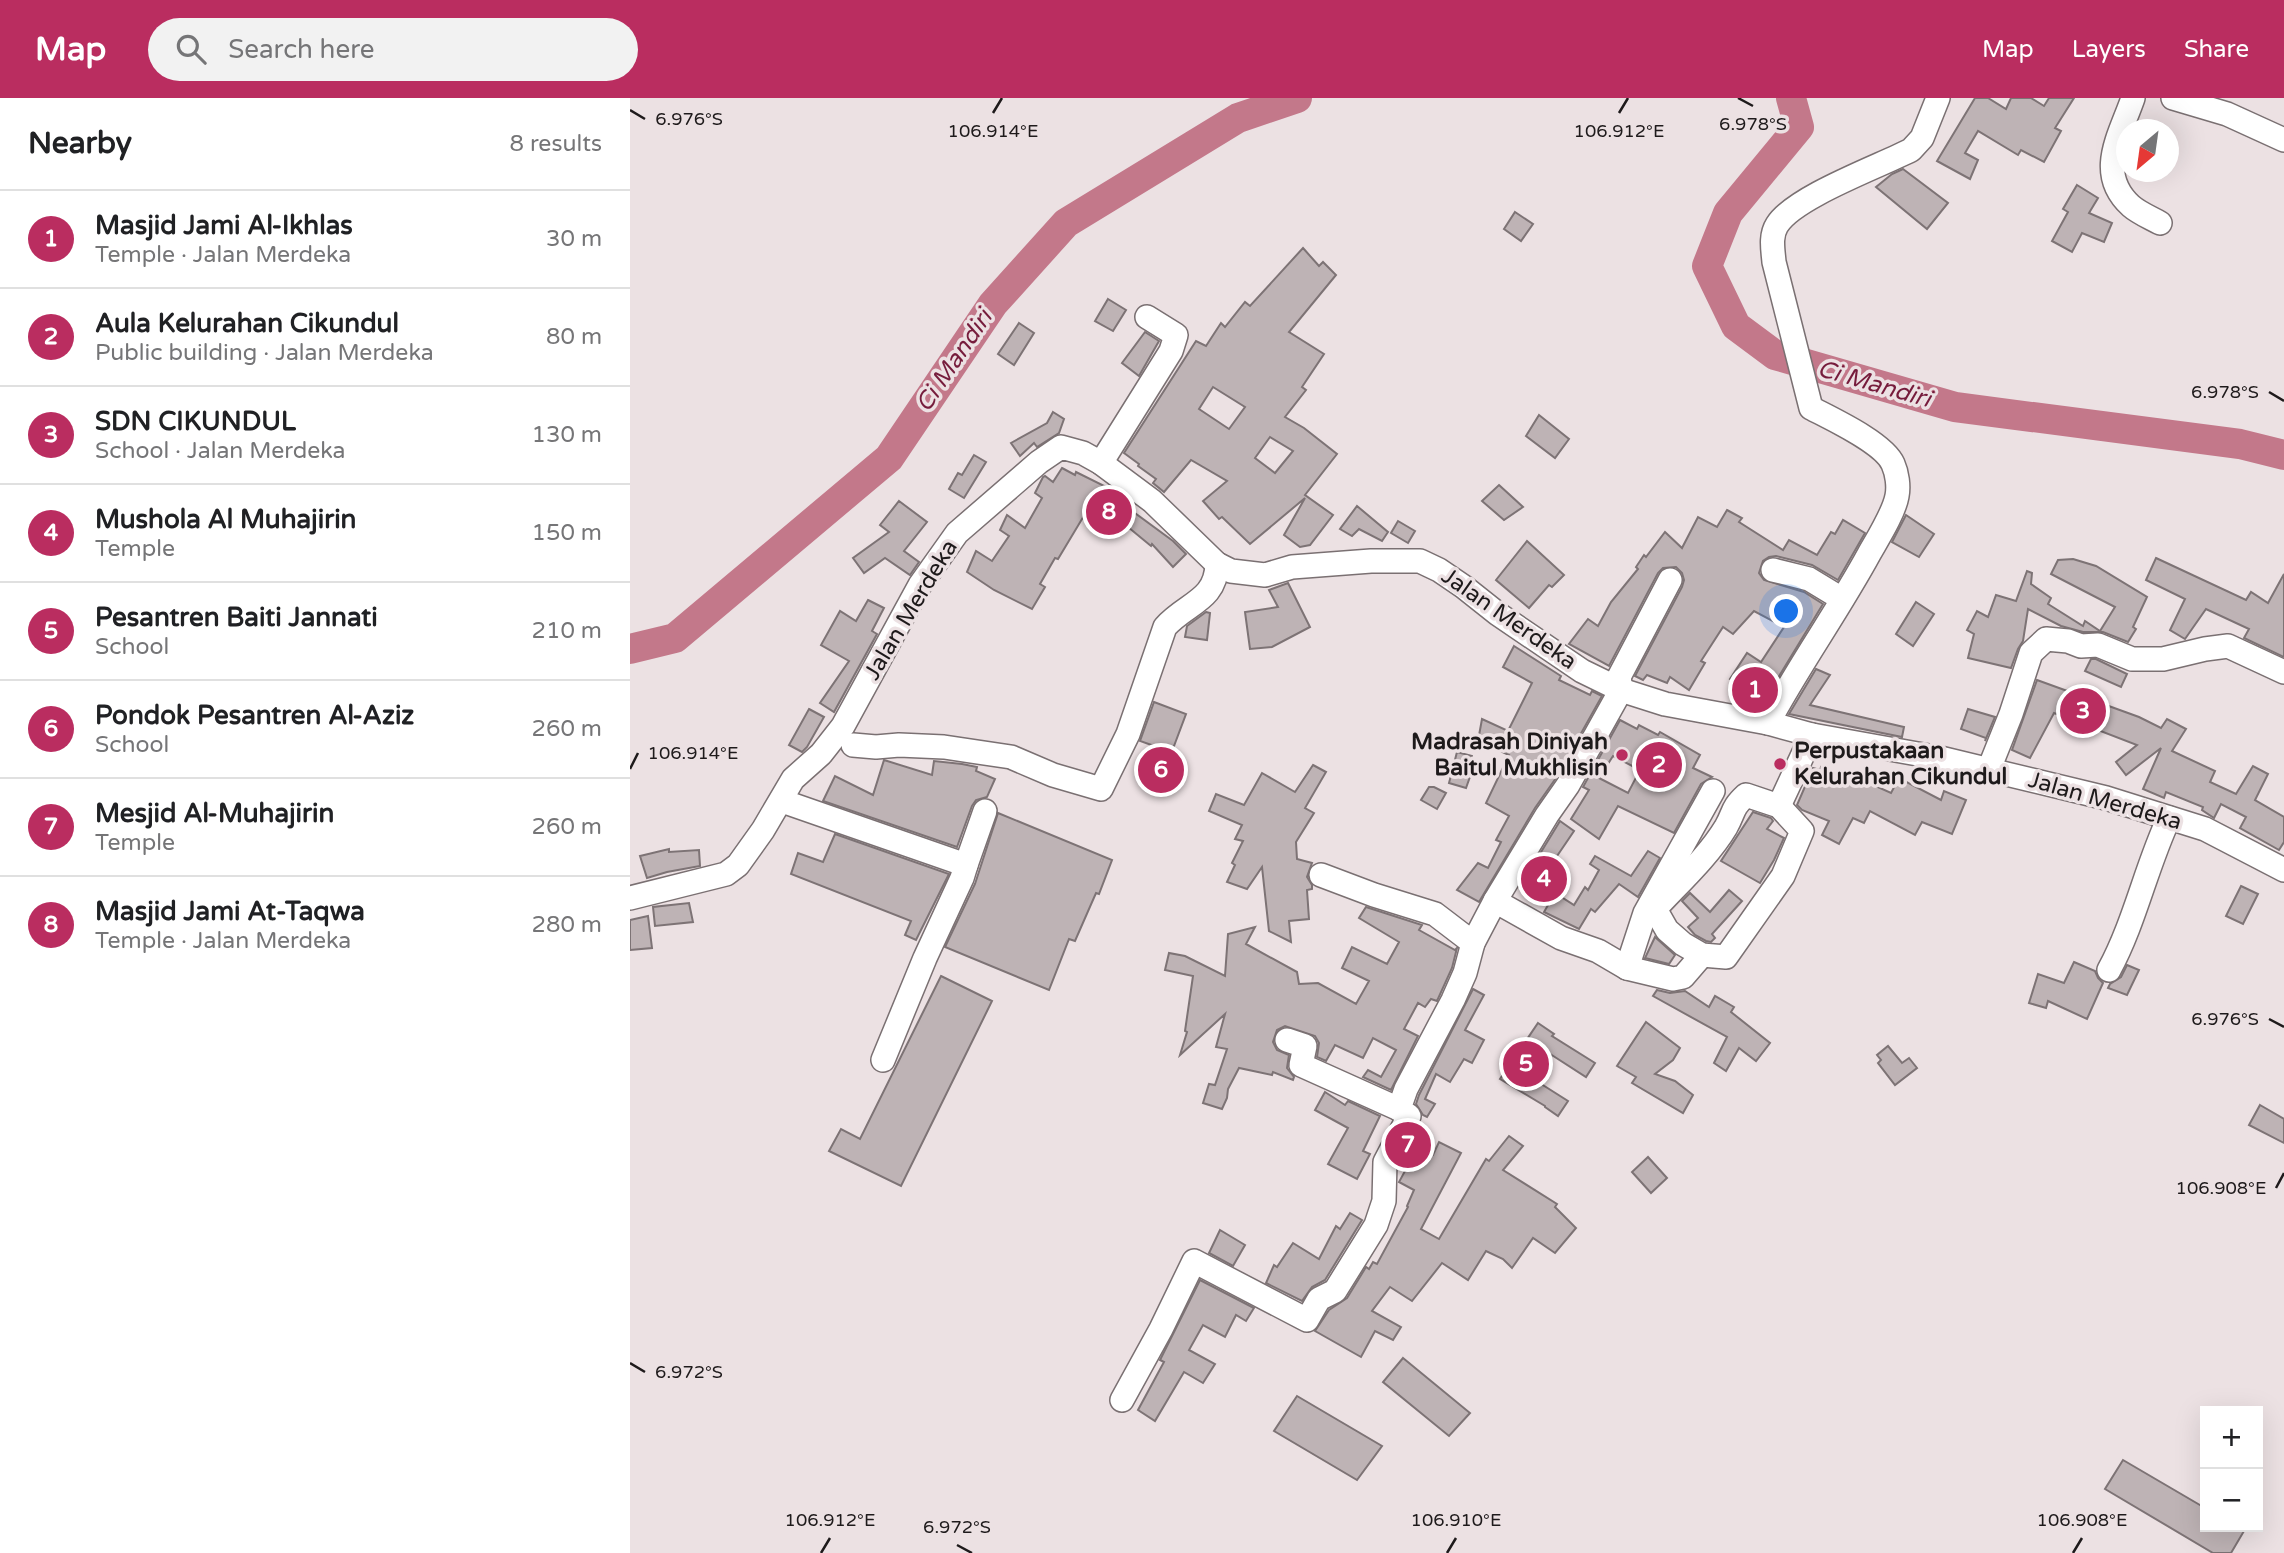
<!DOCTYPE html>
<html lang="en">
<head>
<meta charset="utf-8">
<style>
	body { margin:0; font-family:"Varela Round",sans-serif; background:#f2f2f2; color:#202124 }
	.controls { position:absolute; right:21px; bottom:21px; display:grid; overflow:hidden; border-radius:0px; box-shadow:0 7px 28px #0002 }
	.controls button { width:63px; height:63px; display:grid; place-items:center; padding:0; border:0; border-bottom:2px solid #e0e0e0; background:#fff; color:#202124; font:35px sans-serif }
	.compass { position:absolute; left:1486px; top:21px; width:63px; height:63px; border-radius:50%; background:#fff; box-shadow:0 7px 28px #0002; rotate:209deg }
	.you { position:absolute; left:1157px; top:514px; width:24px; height:24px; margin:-18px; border:5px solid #fff; border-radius:50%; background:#1a73e8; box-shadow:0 0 0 10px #1a73e833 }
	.badge { display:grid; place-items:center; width:46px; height:46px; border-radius:50%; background:#ba2d60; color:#fff; font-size:23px; font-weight:700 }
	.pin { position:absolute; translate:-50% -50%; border:4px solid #fff; box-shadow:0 2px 7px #0006 }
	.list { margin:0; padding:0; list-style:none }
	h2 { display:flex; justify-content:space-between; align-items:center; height:91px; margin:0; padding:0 28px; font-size:30px }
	h2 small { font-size:23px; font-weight:400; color:#757577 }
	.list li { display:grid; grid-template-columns:46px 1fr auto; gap:21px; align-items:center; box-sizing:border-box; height:98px; padding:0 28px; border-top:2px solid #e0e0e0 }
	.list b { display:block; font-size:26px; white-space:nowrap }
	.list p { margin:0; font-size:23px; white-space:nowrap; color:#757577 }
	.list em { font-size:23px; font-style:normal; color:#757577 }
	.icon { flex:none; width:38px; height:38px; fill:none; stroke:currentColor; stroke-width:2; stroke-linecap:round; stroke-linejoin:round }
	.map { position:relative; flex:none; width:1654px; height:1455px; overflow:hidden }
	header { display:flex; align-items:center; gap:42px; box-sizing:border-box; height:98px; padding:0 35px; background:#ba2d60; color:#fff }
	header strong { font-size:33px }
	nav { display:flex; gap:38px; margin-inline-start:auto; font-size:24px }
	.search { width:490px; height:63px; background:#f2f2f2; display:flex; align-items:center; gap:18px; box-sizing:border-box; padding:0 24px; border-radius:38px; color:#757577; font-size:26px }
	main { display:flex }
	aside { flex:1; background:#fff }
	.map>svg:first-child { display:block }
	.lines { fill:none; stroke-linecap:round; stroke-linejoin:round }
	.river { stroke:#c3788a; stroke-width:30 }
	.building { fill:#beb3b5; stroke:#7d7375; stroke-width:2; fill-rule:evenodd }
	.minor-casing { stroke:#7a7072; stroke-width:26 }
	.minor { stroke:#fff; stroke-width:23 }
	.ticks { fill:none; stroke:#1e1a1b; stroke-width:2.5 }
	.poi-dot { fill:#ba2d60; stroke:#ece1e3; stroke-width:2.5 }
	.labels { text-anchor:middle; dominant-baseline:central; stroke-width:7; stroke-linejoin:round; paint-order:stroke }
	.street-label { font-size:23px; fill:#1e1a1b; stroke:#ece1e3 }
	.poi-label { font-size:23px; font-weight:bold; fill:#1e1a1b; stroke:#ece1e3; text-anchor:end }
	.water-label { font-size:24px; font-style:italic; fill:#761c3c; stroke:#ece1e3 }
	.ticks-label { font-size:18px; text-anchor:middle; fill:#1e1a1b; stroke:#ece1e3; stroke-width:7; stroke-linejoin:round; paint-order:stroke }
</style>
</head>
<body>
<header>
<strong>Map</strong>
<div class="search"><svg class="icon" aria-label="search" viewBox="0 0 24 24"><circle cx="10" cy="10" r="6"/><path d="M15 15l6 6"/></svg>Search here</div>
<nav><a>Map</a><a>Layers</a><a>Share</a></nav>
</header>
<main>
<aside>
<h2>Nearby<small>8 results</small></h2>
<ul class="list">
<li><span class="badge">1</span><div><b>Masjid Jami Al-Ikhlas</b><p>Temple · Jalan Merdeka</p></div><em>30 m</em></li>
<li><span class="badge">2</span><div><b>Aula Kelurahan Cikundul</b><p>Public building · Jalan Merdeka</p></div><em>80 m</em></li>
<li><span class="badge">3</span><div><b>SDN CIKUNDUL</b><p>School · Jalan Merdeka</p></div><em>130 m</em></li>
<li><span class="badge">4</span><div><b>Mushola Al Muhajirin</b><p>Temple</p></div><em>150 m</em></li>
<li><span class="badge">5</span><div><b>Pesantren Baiti Jannati</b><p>School</p></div><em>210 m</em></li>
<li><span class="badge">6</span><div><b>Pondok Pesantren Al-Aziz</b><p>School</p></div><em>260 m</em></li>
<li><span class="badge">7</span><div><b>Mesjid Al-Muhajirin</b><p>Temple</p></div><em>260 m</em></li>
<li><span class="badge">8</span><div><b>Masjid Jami At-Taqwa</b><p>Temple · Jalan Merdeka</p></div><em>280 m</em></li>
</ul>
</aside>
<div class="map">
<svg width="1654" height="1455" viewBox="0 0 1654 1455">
	<rect width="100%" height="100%" fill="#ece1e3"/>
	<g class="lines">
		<g class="river">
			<path d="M1161 0 1169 29 1098 115 1077 168 1106 228 1145 257 1325 309 1610 346 1654 357"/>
			<path d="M0 551 45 540 259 360 363 206 436 125 608 20 667 0"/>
		</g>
	</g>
	<g class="building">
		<path d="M1345 0H1358L1376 11 1381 0H1401L1414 8 1419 0H1444L1425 30 1431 33 1414 64 1391 52 1388 57 1348 33 1335 55 1348 62 1340 81 1307 63Z"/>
		<path d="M1273 71 1318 105 1297 131 1246 89 1262 76Z"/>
		<path d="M1447 87 1468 100 1459 115 1482 125 1474 144 1452 135 1442 154 1422 143 1438 114 1433 111Z"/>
		<path d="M885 114 903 126 891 143 874 131Z"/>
		<path d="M673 150 689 168 693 164 706 177 659 234 694 256 672 289 676 292 655 319 674 330 707 356 675 397 703 417 680 447 670 449 654 437 675 400 620 446 592 419 589 421 573 403 597 383 561 362 534 394 523 385 526 381 508 368 509 366 494 355 566 243 576 248 591 225 595 229 615 204 620 208ZM583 289 615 309 599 331 569 311ZM640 339 663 353 645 375 625 360Z"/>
		<path d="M478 201 496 212 483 233 465 223Z"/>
		<path d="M389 225 404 235 384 267 368 256Z"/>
		<path d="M515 234 529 243 509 278 492 265Z"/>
		<path d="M423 314 434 321 429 335 407 349 404 345 390 358 381 345 417 325Z"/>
		<path d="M909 317 939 341 925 360 896 338Z"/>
		<path d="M344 357 356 364 334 400 319 391 328 375 332 377Z"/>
		<path d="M432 370 445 377 446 374 478 390 480 389 494 407 543 443 556 456 543 469 522 446 521 448 487 420 479 425 464 404 459 418 455 416 428 461 425 460 410 486 415 489 402 511 364 492 337 474 346 453 362 463 379 438 370 432 377 417 395 430 412 400 405 395 413 379 415 378 423 384Z"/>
		<path d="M869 387 893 409 874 422 852 403Z"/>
		<path d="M269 403 297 424 274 453 289 464 280 477 255 460 234 475 223 460 259 434 250 427Z"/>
		<path d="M727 408 758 434 752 443 729 431 722 438 710 431Z"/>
		<path d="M1097 412 1112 420 1109 424 1153 452 1159 442 1187 457 1201 434 1205 436 1213 422 1235 435 1208 482 1182 467 1146 458 1139 459 1133 463 1129 475 1134 482 1174 494 1193 506 1134 603 1100 581 1117 555 1131 564 1154 529 1124 513 1103 536 1093 529 1071 563 1075 565 1059 592 1040 579 1037 585 1017 577 1013 582 1005 578 1052 489 1054 482 1052 475 1046 469 1033 470 1028 475 979 568 939 546 958 521 968 528 981 504 1008 471 1006 469 1014 457 1016 459 1035 434 1052 450 1068 419 1087 429Z"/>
		<path d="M1276 417 1304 436 1289 459 1262 444Z"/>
		<path d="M768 423 785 433 778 445 761 435Z"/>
		<path d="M897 443 934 477 922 489 919 487 899 510 866 482Z"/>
		<path d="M1526 460 1616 502 1621 494 1638 505 1654 476V559L1614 540 1619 531 1576 511 1555 541 1540 532 1555 501 1516 482Z"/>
		<path d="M1443 461 1466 468 1517 499 1503 529 1506 531 1498 544 1473 534H1453L1431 528 1398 511 1393 543 1388 551 1381 570 1338 560 1344 536 1337 532 1347 513 1358 519 1366 497 1386 503 1397 473 1402 475 1401 486 1421 500 1418 506 1453 528 1455 523 1470 533 1485 509 1421 476 1428 462Z"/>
		<path d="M658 485 680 529 642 549 620 551 615 514 648 509 639 492Z"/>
		<path d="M238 502 254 510 242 533 247 536 204 614 190 605 219 563 191 547 210 513 226 523Z"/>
		<path d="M1286 504 1304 516 1283 548 1266 536Z"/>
		<path d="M576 514 580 515 577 542 555 539 557 528Z"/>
		<path d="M884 548 931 578 929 582 960 597 962 593 972 598 926 680 905 710 849 804 827 792 848 765 858 770 871 744 866 742 879 718 856 705 879 657 848 643 852 621 878 633 902 585 873 569Z"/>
		<path d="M1461 561H1466L1497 576 1491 589 1455 573Z"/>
		<path d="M1186 571 1200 577 1180 607 1274 629 1272 639 1159 616Z"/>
		<path d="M1407 582 1509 619 1531 630 1537 621 1556 631 1542 653 1585 673 1580 684 1606 696 1623 668 1638 676 1625 702 1654 719V744L1649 752 1610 730 1616 719 1591 706 1584 720 1572 712 1573 709 1536 694 1534 700 1513 691 1531 650 1496 677 1486 664 1507 647 1424 615 1400 660 1382 652Z"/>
		<path d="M524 604 556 616 541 656 549 658 538 692 517 686 527 649 510 643Z"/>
		<path d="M179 611 194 619 177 649 172 654 159 647Z"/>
		<path d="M1338 611 1365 619 1355 643 1356 640 1331 631Z"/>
		<path d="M990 622 1007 631 1009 627 1028 637 1030 634 1070 657 1063 670 1082 679 1071 686 1044 735 988 708 969 741 941 721 959 692 953 689ZM983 658 1010 672 998 695 969 680Z"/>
		<path d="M827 654 842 658V673L836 690 819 685Z"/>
		<path d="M254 662 302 677 304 663 332 666 347 669 346 673 365 681 357 699 346 702 342 708 327 749 193 703 205 678 243 697Z"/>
		<path d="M683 667 696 674 675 710 684 715 666 744 667 761 682 765 677 779 682 787V791L677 792 679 821 659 823 661 844 639 833 632 769 617 791 597 784 605 767 602 765 613 743 605 741 612 727 579 713 586 696 614 707 632 675 665 694Z"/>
		<path d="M1191 669 1203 674 1201 676 1227 687 1230 681 1261 695 1269 680 1311 702 1314 693 1336 702 1322 736 1292 724 1285 737 1240 713 1234 725 1223 720 1209 746 1192 737 1199 723 1172 712 1167 707 1183 670 1190 672Z"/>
		<path d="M799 689H804L816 695 807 711 791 702Z"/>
		<path d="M1123 714 1141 720 1143 723 1137 731 1154 740 1144 762 1130 785 1091 763Z"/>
		<path d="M368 715 482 762 469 796 466 795 445 843 439 841 419 892 315 849 345 786Z"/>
		<path d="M930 723 944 733 923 764 932 771 915 791 897 777Z"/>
		<path d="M205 736 319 776 286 842 275 837 281 823 161 776 168 755 193 764Z"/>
		<path d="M39 751V754L69 752 70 768 37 774 17 780 10 758Z"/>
		<path d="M1018 753 1030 760 1008 799 989 786 965 814 961 811 949 831 914 814 925 795 944 807 955 789 958 792 969 772 960 766 965 758 1001 778Z"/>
		<path d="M1611 788 1628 796 1613 826 1596 818Z"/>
		<path d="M1099 792 1112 803 1082 836 1085 840 1081 844 1076 843 1065 837 1058 829 1068 820 1052 803 1060 795 1080 814Z"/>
		<path d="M59 805 63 824 25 828 23 809Z"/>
		<path d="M736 809 792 827 789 832 825 852 827 850 822 870 807 903 801 901 795 909 788 905 774 931 788 938 761 992 733 979 738 972 751 979 766 952 743 940 733 960 705 947 696 963 687 959 689 945 685 938 655 928 647 932 643 944 647 952 659 957 657 970 664 979 663 982 643 974 642 977 609 970 598 991 597 1000 592 1011 573 1005 579 986 585 987 597 951 586 949 595 916 550 957 557 934 555 933 563 878 535 872 539 855 555 858 595 878 598 836 625 829 616 846 667 874 669 886 688 885 726 906 739 883 712 870 722 849 757 866 769 844 729 820Z"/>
		<path d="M18 818 22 850 0 852V822Z"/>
		<path d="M1025 839 1045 857 1039 866 1015 860Z"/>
		<path d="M1444 864 1465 873 1468 880 1473 885 1457 921 1418 903 1416 910 1399 905 1408 876 1434 885Z"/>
		<path d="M1497 867 1509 872 1497 897 1478 890 1480 886 1491 879Z"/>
		<path d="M311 878 362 903 271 1088 199 1053 211 1031 230 1041Z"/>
		<path d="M843 891 854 897 835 932 854 942 842 965 834 961 820 984 806 976 795 1001 805 1006 797 1019 793 1017 786 1006 789 997Z"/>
		<path d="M1027 892 1040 895 1055 893 1079 909 1085 898 1104 909 1101 914 1140 945 1126 963 1109 950 1096 973 1084 965 1097 939 1023 898Z"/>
		<path d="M1016 924 1050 950 1043 962 1025 976 1045 983 1063 997 1053 1015 1002 985 1006 979 987 968Z"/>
		<path d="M908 925 924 936 922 938 965 965 956 979 914 952 897 977 938 1003 928 1018 915 1009V1008L870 981Z"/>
		<path d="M1258 948 1272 965 1279 960 1287 970 1265 987 1248 965 1251 962 1247 957Z"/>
		<path d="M695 994 715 1007 718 1003 750 1018 733 1053 740 1056 727 1081 698 1066 718 1030 685 1012Z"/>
		<path d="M1630 1007 1654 1021V1045L1619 1027Z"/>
		<path d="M879 1038 893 1048 873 1072 927 1106 925 1109 946 1130 925 1155 903 1140 882 1170 873 1161 856 1153 838 1182 812 1165 782 1203 760 1189 742 1213 771 1229 763 1242 745 1233 731 1259 685 1233 699 1212 717 1200 736 1169 739 1171 743 1164 747 1166 778 1109 777 1108 784 1092 769 1084 781 1062 774 1058 780 1045 803 1057 809 1044 831 1055 791 1131 809 1141 856 1061 859 1063Z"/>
		<path d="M1018 1059 1037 1080 1021 1095 1002 1074Z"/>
		<path d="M720 1115 732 1122 695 1182 682 1189 672 1203 636 1185 644 1167 647 1169 663 1145 689 1161 706 1128 710 1131Z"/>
		<path d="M590 1132 615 1147 603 1168 579 1155Z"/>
		<path d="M570 1182 624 1210 616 1223 606 1217 595 1239 573 1227 559 1252 585 1266 573 1285 554 1274 525 1323 508 1312 534 1264 530 1262Z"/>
		<path d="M773 1260 840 1315 819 1338 753 1284Z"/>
		<path d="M667 1298 752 1348 727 1382 644 1333Z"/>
		<path d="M1493 1362 1575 1410V1429H1606L1614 1433 1601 1455H1583L1475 1391Z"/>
	</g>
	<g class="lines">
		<defs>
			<g id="minor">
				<path d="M1503 0C1490 38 1465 75 1501 108 1509 115 1521 120 1530 125"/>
				<path d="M1543 0 1597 16 1654 42"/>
				<path d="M471 365 541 253 546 237 517 219"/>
				<path d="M1143 472 1179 481 1212 501"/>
				<path d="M1138 625C1169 567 1208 513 1239 456 1248 440 1264 415 1267 398 1269 388 1267 375 1263 366 1254 345 1202 321 1181 310L1144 164C1143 152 1140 138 1147 127 1164 99 1250 68 1281 52L1292 40 1308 0"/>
				<path d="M223 647 246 649 269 647 314 649 381 659 423 677 471 691 498 636 535 529C556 505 586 503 587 466"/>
				<path d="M1359 671 1381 616 1401 555 1416 541 1438 543 1451 548 1468 547 1502 561H1533L1575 551 1598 548 1654 574"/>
				<path d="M1116 697 1149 708 1172 733 1153 778 1096 859 1072 857 1053 846 1037 832 1025 811C1048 786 1078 759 1096 729 1105 713 1101 711 1116 697Z"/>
				<path d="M152 703 336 767 332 780 295 860 253 962"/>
				<path d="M1149 708 1182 637"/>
				<path d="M336 767 355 713"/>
				<path d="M691 777 744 797 805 816 843 845"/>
				<path d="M0 800 96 776 108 767 133 732 163 681 191 656 213 628 290 487 327 435 409 364 431 349 453 355 471 365 522 403 587 466 601 473 635 477 662 469 741 463H790L809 472 834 489 868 516 952 573 991 592 1035 606 1138 625 1182 637 1310 660 1476 700 1575 731 1654 772"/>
				<path d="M865 803 931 840 968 853 997 870 1043 881 1053 879 1072 857"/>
				<path d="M997 870 1015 815 1083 693"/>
				<path d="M1479 872C1505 824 1516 769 1539 720"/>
				<path d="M657 942 675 948 671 967 769 1011"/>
				<path d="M492 1302 531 1231 564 1163 677 1222 689 1201 705 1193 746 1127 754 1103 755 1064 779 1018 769 1011 776 991 823 902 835 875 843 845 865 803 917 717 938 687 991 592 989 579 1040 482"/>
			</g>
		</defs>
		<use href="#minor" class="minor-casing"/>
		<use href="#minor" class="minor"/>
	</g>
	<path class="ticks" d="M1108 0 1123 8M0 12 15 21M363 15 372 0M989 15 998 0M1639 294 1654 303M0 671 8 655M1639 921 1654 929M1646 1090 1654 1075M0 1265 15 1274M327 1447 342 1455M191 1455 200 1440M817 1455 826 1440M1443 1455 1452 1440"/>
	<g class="poi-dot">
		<circle cx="992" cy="657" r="7"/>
		<circle cx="1150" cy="666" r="7"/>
	</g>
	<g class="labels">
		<g class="street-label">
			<text transform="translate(281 512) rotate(-59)">Jalan Merdeka</text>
			<text transform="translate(879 521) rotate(35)">Jalan Merdeka</text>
			<text transform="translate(1475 703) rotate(16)">Jalan Merdeka</text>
		</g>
		<g class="poi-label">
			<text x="978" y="644">Madrasah Diniyah<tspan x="978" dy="26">Baitul Mukhlisin</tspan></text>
			<text x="1164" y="653" text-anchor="start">Perpustakaan<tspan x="1164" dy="26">Kelurahan Cikundul</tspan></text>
		</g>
		<g class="water-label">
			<text transform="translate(324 263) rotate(-56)">Ci Mandiri</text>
			<text transform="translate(1244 286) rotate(16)">Ci Mandiri</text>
		</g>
	</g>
	<g class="ticks-label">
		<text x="59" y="27">6.976°S</text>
		<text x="1123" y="32">6.978°S</text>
		<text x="363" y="39">106.914°E</text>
		<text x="989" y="39">106.912°E</text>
		<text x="1595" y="300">6.978°S</text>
		<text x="63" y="661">106.914°E</text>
		<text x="1595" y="927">6.976°S</text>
		<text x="1591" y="1096">106.908°E</text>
		<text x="59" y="1280">6.972°S</text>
		<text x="200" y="1428">106.912°E</text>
		<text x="826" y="1428">106.910°E</text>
		<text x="1452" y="1428">106.908°E</text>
		<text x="327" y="1435">6.972°S</text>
	</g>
</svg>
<div class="controls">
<button>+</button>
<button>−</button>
</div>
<svg class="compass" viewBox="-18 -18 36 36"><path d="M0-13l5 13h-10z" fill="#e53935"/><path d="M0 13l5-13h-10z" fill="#757577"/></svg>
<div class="you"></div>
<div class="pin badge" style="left:1125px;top:592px">1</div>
<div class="pin badge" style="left:1029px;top:667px">2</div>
<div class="pin badge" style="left:1453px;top:613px">3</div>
<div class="pin badge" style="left:914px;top:781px">4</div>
<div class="pin badge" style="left:896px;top:966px">5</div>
<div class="pin badge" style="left:531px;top:672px">6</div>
<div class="pin badge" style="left:778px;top:1047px">7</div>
<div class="pin badge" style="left:479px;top:414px">8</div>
</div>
</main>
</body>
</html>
